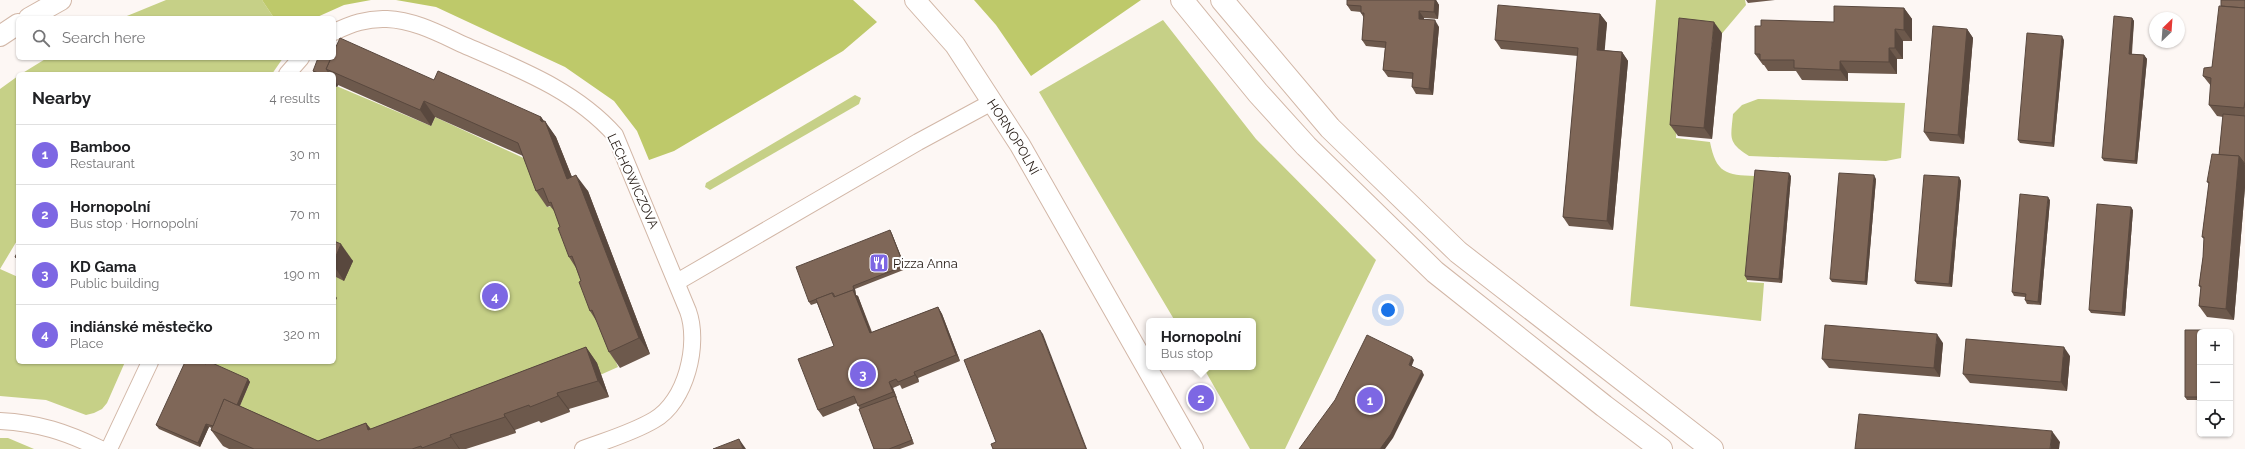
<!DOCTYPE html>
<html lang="en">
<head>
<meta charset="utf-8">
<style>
	body { margin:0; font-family:Raleway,sans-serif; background:#f2f2f2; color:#202124 }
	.controls { position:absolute; right:12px; bottom:12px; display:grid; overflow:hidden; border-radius:6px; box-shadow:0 1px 3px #0004 }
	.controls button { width:36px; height:36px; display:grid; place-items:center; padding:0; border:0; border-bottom:1px solid #e0e0e0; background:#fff; color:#202124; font:20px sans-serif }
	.compass { position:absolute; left:2149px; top:12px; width:36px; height:36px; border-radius:50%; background:#fff; box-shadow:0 1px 3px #0004; rotate:25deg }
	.you { position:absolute; left:1388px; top:310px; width:14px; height:14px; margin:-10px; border:3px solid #fff; border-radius:50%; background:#1a73e8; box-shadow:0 0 0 6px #1a73e833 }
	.badge { display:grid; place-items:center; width:26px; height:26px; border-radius:50%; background:#7d67e3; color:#fff; font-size:13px; font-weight:700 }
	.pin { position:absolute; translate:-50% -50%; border:2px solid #fff; box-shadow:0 1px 4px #0006 }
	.popup { position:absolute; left:1146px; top:318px; width:110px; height:52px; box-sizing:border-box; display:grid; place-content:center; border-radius:6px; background:#fff; filter:drop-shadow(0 1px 3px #0005); font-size:13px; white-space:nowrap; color:#757577 }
	.popup b { font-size:15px; color:#202124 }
	.popup::after { content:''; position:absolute; left:50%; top:100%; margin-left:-8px; border:8px solid transparent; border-top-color:#fff }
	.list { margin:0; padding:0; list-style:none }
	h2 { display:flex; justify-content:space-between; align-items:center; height:52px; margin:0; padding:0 16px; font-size:17px }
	h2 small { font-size:13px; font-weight:400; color:#757577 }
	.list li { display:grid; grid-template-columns:26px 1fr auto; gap:12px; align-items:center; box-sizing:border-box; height:60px; padding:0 16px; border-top:1px solid #e0e0e0 }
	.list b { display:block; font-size:15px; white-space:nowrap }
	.list p { margin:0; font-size:13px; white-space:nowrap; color:#757577 }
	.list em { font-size:13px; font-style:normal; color:#757577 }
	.icon { flex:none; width:22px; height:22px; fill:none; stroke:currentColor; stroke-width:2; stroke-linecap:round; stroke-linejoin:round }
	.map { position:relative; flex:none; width:2245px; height:449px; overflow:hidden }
	.search { position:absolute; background:#fff; box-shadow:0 1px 3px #0004; left:16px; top:16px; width:320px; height:44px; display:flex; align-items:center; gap:10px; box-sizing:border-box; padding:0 14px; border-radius:6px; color:#757577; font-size:15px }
	.panel { position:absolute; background:#fff; box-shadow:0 1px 3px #0004; left:16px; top:72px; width:320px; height:292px; border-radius:6px }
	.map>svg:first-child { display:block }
	.green { fill:#c6d087 }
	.forest { fill:#bec96a }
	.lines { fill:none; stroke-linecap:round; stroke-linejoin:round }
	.minor-casing { stroke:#d2b7a7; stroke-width:18 }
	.tertiary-casing { stroke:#d2b7a7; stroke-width:22 }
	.trunk-casing { stroke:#d2b7a7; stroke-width:24 }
	.minor { stroke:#fff; stroke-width:16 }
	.tertiary { stroke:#fff; stroke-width:20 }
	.trunk { stroke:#fff; stroke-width:22 }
	.wall { fill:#6d594c }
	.shaded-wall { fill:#59483e }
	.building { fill:#7f6758; stroke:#59483e }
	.labels { text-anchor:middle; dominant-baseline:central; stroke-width:4; stroke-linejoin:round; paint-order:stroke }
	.street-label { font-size:13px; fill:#251b15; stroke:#fff }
	.poi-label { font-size:13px; fill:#251b15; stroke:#fff; text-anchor:start }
</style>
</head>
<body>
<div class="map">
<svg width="2245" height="449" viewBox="0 0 2245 449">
	<rect width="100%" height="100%" fill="#fdf7f4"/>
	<g class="green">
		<path d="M166 0H262L274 18H122Z"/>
		<path d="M1656 0H1745L1746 5 1719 37 1685 34 1676 138 1710 142C1716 173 1726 175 1755 176L1747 282 1764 283 1761 321 1630 306Z"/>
		<path d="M1163 20 1256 139 1376 260 1285 449H1250L1203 367H1253V321H1175L1039 92Z"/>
		<path d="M47 58H283L272 74H21Z"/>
		<path d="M18 76V239L0 269 18 277V362H125L107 403 102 409 94 413 86 415 46 400 0 396V89Z"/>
		<path d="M334 85 431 126 435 117 528 160 547 207 553 206 599 328 602 327 618 367 600 375 308 449 235 417 250 382 203 362H334Z"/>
		<path d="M855 95 861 98 859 104 710 190 705 187 706 183Z"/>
		<path d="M1758 99 1905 103 1901 158 1886 161 1749 156C1727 142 1731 138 1733 114L1742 105Z"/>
		<path d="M0 438H8L34 449H0Z"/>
	</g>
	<g class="forest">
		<path d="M262 0H371L344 5 315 18H274Z"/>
		<path d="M396 0H853L877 22 843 51 674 151 649 160 637 131 614 101 565 67 436 7Z"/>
		<path d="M974 0H1141L1031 76 996 25Z"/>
	</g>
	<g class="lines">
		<defs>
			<g id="minor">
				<path d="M334 32C351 24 367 18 387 19 414 20 440 34 464 45 519 69 575 90 615 135L688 311C700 344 686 402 654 420 632 433 607 440 583 449"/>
				<path d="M287 74 301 58"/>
				<path d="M677 282 918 142 992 102"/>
				<path d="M0 421C39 423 66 432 101 449"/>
				<path d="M109 449 150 362"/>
			</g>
			<g id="tertiary">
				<path id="s1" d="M915 0 955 45 1020 145 1193 449"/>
				<path d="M29 18 61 0"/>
				<path d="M0 36 18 24"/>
			</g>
			<g id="trunk">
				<path d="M1182 0 1258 93 1306 146 1435 272 1604 406 1661 449"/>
				<path d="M1222 0 1330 128 1458 252 1712 449"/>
			</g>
		</defs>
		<use href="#minor" class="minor-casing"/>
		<use href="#tertiary" class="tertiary-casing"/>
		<use href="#trunk" class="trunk-casing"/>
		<use href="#minor" class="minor"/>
		<use href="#tertiary" class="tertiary"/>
		<use href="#trunk" class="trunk"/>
	</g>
	<g class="wall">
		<path d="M1347 0H1436L1439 5 1438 19 1424 18V19L1439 27 1433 95 1416 94 1412 87 1413 79 1388 77 1383 70 1385 48 1366 46 1362 40 1364 18 1361 13V12L1351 11 1347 5Z"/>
		<path d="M1746 0H1775L1748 3Z"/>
		<path d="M2245 0V187L2234 320 2207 317 2199 306 2201 288 2199 286 2203 257 2204 239 2202 237 2209 184 2207 182 2219 155 2223 117 2217 116 2209 105 2211 86 2203 76 2212 67 2221 6Z"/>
		<path d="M1904 8 1912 19V41H1903V59H1897V74L1848 73V81L1802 80 1796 71H1768L1764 65H1763L1755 54 1761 26 1834 22Z"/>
		<path d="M1600 14 1607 23 1604 50 1622 52 1628 61 1613 230 1569 226 1563 217 1578 56 1501 49 1495 40Z"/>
		<path d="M2132 18 2134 21 2132 54 2144 55 2147 59 2137 164 2104 161 2102 158Z"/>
		<path d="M1967 29 1973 38 1964 144 1930 141 1924 132Z"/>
		<path d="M1722 33 1712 139 1678 136 1670 125Z"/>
		<path d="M2064 40 2054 147 2020 143 2018 140Z"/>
		<path d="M330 60 434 80 541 117 556 137 572 177 588 191 650 354 620 368 609 352 597 322 590 311 581 281 576 268 569 257 560 227 555 212 550 206 547 207 536 191 523 156 435 117 431 126 338 85 337 87 334 86V74H315L313 71Z"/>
		<path d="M1791 176 1782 283 1747 280 1745 276Z"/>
		<path d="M1959 177 1961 181 1952 287 1917 284 1915 281Z"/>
		<path d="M1876 179 1867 285 1832 282 1830 279Z"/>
		<path d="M2050 200 2041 305 2027 304 2025 300V297L2014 296 2012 292Z"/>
		<path d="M2133 210 2125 316 2091 313 2089 310Z"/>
		<path d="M890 230 892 234 906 269 855 289 856 295 858 296 872 332 938 307 942 314 960 361 918 378 919 382 902 389 900 385 893 388 897 398 896 399 914 444 900 449H874L860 409 857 403 823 417 818 410 834 346 817 303 811 305 809 302Z"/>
		<path d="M334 241 353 261 344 281 334 276Z"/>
		<path d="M2200 332V400H2187L2185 397Z"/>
		<path d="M1943 343 1940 377 1829 368 1822 359Z"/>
		<path d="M586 347 597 363 609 397 569 409 570 412 541 423 539 421 515 430 516 433 466 449H229L223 446 211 430 212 428 209 427 200 447 159 429 156 425 206 364 248 379 250 382 240 406 318 441 366 423 371 429Z"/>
		<path d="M2070 356 2067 391 1970 383 1963 374Z"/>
	</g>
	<g class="shaded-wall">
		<path d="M1435 0H1436L1439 5 1438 19 1434 12Z"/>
		<path d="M1904 8 1912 19V41L1904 30Z"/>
		<path d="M1419 11 1424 18 1423 25 1419 19Z"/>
		<path d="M1600 14 1607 23 1604 59 1597 50Z"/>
		<path d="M2132 18 2134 21 2131 57 2129 54Z"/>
		<path d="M1435 20 1439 27 1433 95 1429 89Z"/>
		<path d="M1714 22 1722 33 1712 139 1704 128Z"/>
		<path d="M1895 29 1903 41V59L1895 48Z"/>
		<path d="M1967 29 1973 38 1964 144 1958 135Z"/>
		<path d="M2062 36 2064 40 2054 147 2052 143Z"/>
		<path d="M1889 48 1897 59V74L1889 62Z"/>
		<path d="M1622 52 1628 61 1613 230 1607 221Z"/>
		<path d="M2144 55 2147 59 2137 164 2135 161Z"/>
		<path d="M1840 61 1848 73V81L1840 70Z"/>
		<path d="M334 80 338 85 337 87 334 83Z"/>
		<path d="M424 101 435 117 431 126 420 110Z"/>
		<path d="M541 117 546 124 545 121 556 137 579 195 567 179 540 120Z"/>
		<path d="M2239 156 2245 165V187L2234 320 2226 309Z"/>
		<path d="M1789 173 1791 176 1782 283 1779 279Z"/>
		<path d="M576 175 588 191 650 354 639 338Z"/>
		<path d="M1874 175 1876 179 1867 285 1865 282Z"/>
		<path d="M1959 177 1961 181 1952 287 1949 284Z"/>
		<path d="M2048 197 2050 200 2041 305 2038 302Z"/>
		<path d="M2131 207 2133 210 2125 316 2122 313Z"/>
		<path d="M890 230 892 234 906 269 904 266Z"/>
		<path d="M341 244 353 261 344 281 334 266V261Z"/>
		<path d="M853 286 855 289 856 295 858 296 874 340 870 333 853 290Z"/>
		<path d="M334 294 337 298 334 304Z"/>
		<path d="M938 307 942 314 960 361 956 355Z"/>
		<path d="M1040 330 1043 334 1087 449H1086Z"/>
		<path d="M1937 334 1943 343 1940 377 1934 368Z"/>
		<path d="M586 347 597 363 609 397 598 381Z"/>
		<path d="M2064 347 2070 356 2067 391 2061 382Z"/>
		<path d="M1412 357 1414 360 1411 368 1409 365Z"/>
		<path d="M1422 371 1424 375 1393 438 1385 449H1380Z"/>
		<path d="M914 372 918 378 919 382 915 375Z"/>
		<path d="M248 379 250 382 227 435 225 432Z"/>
		<path d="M889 382 893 388 897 398 893 392Z"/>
		<path d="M557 393 569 409 570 412 558 396Z"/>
		<path d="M895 396 897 399 914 444 912 440Z"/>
		<path d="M504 414 515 430 516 433 505 417Z"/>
		<path d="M366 423 377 439 368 430Z"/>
		<path d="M206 424 209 427 200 447 198 443Z"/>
		<path d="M2052 431 2060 442 2059 449H2050Z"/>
		<path d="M450 435 460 449H459L451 437Z"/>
		<path d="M739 439 746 449H743Z"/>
	</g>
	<g class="building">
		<path d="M1347 0H1435L1434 12 1419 11V19L1435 20 1429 89 1412 87 1413 73 1383 70 1386 42 1362 40 1364 13H1361V6L1347 5Z"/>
		<path d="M2221 0H2245V8L2221 6Z"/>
		<path d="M1498 5 1600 14 1597 50 1622 52 1607 221 1563 217 1578 48 1495 40Z"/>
		<path d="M1834 6 1904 8V30L1895 29V48H1889V62L1840 61V70L1794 68V60H1760V54H1755V26H1761V20L1834 22Z"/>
		<path d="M2219 6 2245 8V101L2244 108 2209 105 2211 78 2203 76 2204 68 2212 67Z"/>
		<path d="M2114 16 2132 18 2129 54 2144 55 2135 161 2102 158Z"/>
		<path d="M1679 18 1714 22 1704 128 1670 125Z"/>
		<path d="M1933 26 1967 29 1958 135 1924 132Z"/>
		<path d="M2027 33 2062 36 2052 143 2018 140Z"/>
		<path d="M340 38 434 80 438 71 541 117 540 120 542 122 545 121 567 179 576 175 639 338 609 352 592 310 590 311 579 282 581 281 572 256 569 257 558 228 560 227 551 202 549 203 543 188 536 191 518 143 424 101 420 110 326 69 331 58H334V51Z"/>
		<path d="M318 58H327L330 60 326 69 330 74H321L313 71Z"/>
		<path d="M2223 114 2245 116V164L2239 156 2219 155Z"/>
		<path d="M2212 154 2239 156 2226 309 2199 306 2201 286H2199L2203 257 2204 237H2202L2209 182H2207Z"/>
		<path d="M1755 170 1789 173 1779 279 1745 276Z"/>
		<path d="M1839 173 1874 175 1865 282 1830 279Z"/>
		<path d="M1924 175 1959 177 1949 284 1915 281Z"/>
		<path d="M2020 194 2048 197 2038 302 2025 300 2026 294 2012 292Z"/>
		<path d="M2097 204 2131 207 2122 313 2089 310Z"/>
		<path d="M890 230 904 266 853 286 854 291 853 290 835 297 833 293H832L809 302 796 267Z"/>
		<path d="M334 241 341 244 334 261Z"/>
		<path d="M18 251V259L15 257Z"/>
		<path d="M853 290 870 333 938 307 956 355 914 372 915 375 898 382 896 379 889 382 893 392 858 406 854 396 818 410 798 359 834 346 816 299 832 293 834 297Z"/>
		<path d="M1825 325 1937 334 1934 368 1822 359Z"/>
		<path d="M1040 330 1086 449H993L991 444 996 442 964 360Z"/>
		<path d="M2185 330H2224V332H2200V397H2185Z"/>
		<path d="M1367 335 1412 357 1409 365 1422 371 1391 434 1380 449H1299L1335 400Z"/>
		<path d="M1966 339 2064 347 2061 382 1963 374Z"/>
		<path d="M586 347 598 381 557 393 558 396 530 407 529 405 504 414 505 417 450 435 451 437 422 448 421 446 412 449H254L211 430 224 399 318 441 366 423 368 430Z"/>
		<path d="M185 362H202L206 364 207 362H210L248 379 237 405 224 399 213 426 206 424 198 443 156 425Z"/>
		<path d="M895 396 912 440 889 449H874L859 409Z"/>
		<path d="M1859 414 2052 431 2050 449H1855Z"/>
		<path d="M739 439 743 449H713Z"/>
	</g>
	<defs>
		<symbol id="restaurant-square" viewBox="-11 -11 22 22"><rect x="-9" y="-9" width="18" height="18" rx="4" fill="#7d67e3" stroke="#fff"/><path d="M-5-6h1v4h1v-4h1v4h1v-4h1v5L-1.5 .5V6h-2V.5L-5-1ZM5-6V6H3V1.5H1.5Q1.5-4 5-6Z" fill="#fff"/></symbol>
	</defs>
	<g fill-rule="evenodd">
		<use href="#restaurant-square" x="868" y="252" width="22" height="22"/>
	</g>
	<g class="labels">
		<g class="street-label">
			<text stroke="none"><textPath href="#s1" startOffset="169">HORNOPOLNÍ</textPath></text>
			<text transform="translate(633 181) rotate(65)">LECHOWICZOVA</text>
		</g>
		<g class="poi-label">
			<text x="893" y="263">Pizza Anna</text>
		</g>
	</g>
</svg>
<div class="controls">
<button>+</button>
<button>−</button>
<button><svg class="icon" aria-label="locate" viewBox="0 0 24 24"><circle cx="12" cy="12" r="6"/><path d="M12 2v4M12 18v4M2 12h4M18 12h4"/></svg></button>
</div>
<svg class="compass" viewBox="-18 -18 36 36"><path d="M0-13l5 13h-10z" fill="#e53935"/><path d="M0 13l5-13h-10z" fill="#757577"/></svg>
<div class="you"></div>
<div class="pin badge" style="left:1370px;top:400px">1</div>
<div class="pin badge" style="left:1201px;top:398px">2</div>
<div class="popup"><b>Hornopolní</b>Bus stop</div>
<div class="pin badge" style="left:863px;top:374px">3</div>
<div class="pin badge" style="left:495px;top:296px">4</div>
<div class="search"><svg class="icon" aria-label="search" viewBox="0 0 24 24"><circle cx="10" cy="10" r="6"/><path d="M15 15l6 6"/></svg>Search here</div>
<section class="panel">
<h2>Nearby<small>4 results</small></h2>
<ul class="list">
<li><span class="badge">1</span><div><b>Bamboo</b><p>Restaurant</p></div><em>30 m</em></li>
<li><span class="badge">2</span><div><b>Hornopolní</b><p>Bus stop · Hornopolní</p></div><em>70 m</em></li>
<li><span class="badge">3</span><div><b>KD Gama</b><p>Public building</p></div><em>190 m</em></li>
<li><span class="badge">4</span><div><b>indiánské městečko</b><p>Place</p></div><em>320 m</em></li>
</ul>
</section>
</div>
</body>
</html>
